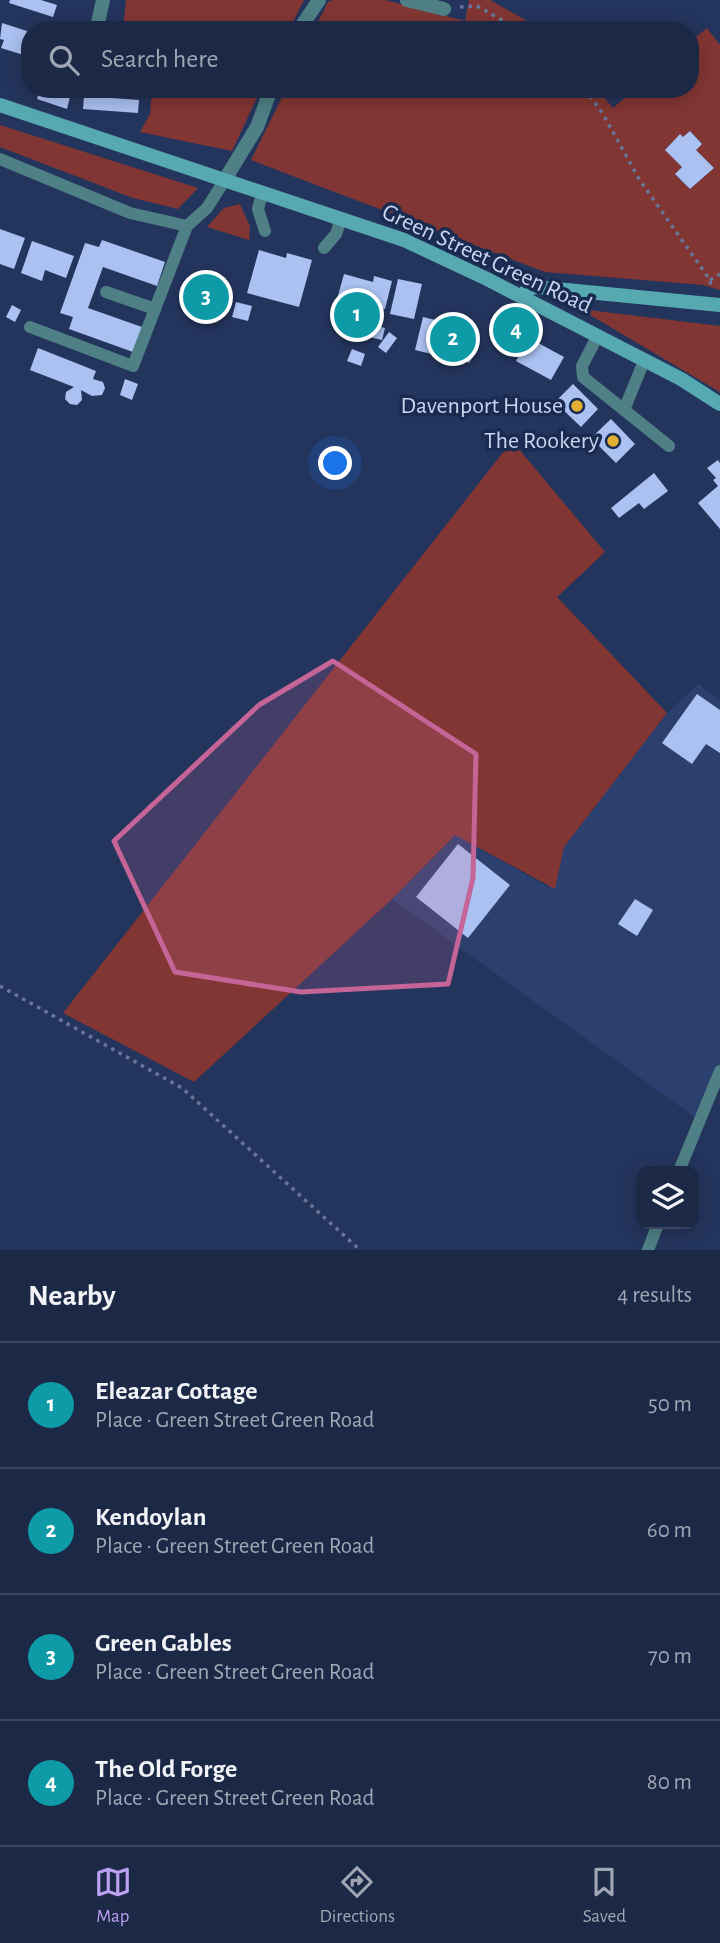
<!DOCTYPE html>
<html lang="en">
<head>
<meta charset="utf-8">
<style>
	body { margin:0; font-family:"Alegreya Sans",sans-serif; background:#24304d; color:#f1f3f6 }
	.controls { position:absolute; right:21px; bottom:21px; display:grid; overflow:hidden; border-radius:14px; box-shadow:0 4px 18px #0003 }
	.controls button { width:63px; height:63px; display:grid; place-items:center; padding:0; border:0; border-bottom:2px solid #39445f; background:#1b2846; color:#f1f3f6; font:35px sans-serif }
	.you { position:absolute; left:336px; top:464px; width:24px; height:24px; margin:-18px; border:5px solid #fff; border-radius:50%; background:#1a73e8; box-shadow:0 0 0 10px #1a73e833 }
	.badge { display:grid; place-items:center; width:46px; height:46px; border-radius:50%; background:#bca0f2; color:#fff; font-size:23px; font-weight:700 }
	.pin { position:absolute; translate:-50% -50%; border:4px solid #fff; box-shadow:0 2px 7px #0006 }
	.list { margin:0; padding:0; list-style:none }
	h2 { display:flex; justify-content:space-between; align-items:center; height:91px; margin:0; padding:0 28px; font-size:30px }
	h2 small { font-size:23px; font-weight:400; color:#a0a6b3 }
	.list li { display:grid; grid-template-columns:46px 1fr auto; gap:21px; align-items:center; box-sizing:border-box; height:126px; padding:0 28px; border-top:2px solid #39445f }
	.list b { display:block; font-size:26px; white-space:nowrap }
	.list p { margin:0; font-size:23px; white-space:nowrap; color:#a0a6b3 }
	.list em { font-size:23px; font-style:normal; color:#a0a6b3 }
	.icon { flex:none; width:38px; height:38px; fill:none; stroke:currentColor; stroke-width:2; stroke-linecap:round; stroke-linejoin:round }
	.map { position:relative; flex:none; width:720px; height:1250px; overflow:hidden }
	.search { position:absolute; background:#1b2846; box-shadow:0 4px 18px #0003; left:21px; right:21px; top:21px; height:77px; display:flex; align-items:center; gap:18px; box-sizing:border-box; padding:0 24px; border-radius:28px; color:#a0a6b3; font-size:26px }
	.sheet { height:595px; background:#1b2846 }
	nav { display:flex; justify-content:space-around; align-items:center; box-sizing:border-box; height:98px; border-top:2px solid #39445f; background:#1b2846; font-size:19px; color:#a0a6b3 }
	nav a { display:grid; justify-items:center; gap:4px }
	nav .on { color:#bca0f2 }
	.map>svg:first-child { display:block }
	.built { fill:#2b406e }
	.green { fill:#823633; fill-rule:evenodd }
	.building { fill:#abc1f1 }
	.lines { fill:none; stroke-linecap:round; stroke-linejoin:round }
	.path { stroke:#687799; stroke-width:3.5; stroke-dasharray:3.5 5; stroke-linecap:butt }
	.lane { stroke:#4f8085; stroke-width:12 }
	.street { stroke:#4f8085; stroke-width:14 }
	.secondary { stroke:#56a8b1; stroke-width:14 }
	.marked { fill:#c56496; fill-opacity:0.2; stroke:#c56496; stroke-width:5; stroke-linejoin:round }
	.poi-dot { fill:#e2af34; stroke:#1a2b52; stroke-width:2.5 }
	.labels { text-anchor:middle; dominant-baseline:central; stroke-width:7; stroke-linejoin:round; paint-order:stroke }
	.street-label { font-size:24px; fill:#c9d5ef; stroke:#1a2b52 }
	.poi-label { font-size:24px; fill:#c9d5ef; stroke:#1a2b52; text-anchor:end }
</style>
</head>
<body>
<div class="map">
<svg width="720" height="1250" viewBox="0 0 720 1250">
	<rect width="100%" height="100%" fill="#24355d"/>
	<path class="built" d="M699 684 720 701V1088L696 1118 392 899 455 835 550 888 564 847 667 713Z"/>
	<g class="green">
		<path d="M126 0H304L289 30H123Z"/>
		<path d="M333 0H385L465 21 469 0H490L543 30H314L328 2Z"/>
		<path d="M707 28 720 45V290L703 285 545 272 251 160 286 89H597L613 108 635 89H690V42ZM690 131 702 143 696 150 714 168 690 189 675 175 682 167 665 149 680 135 683 137Z"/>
		<path d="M152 89H261L232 151 140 132 150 114Z"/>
		<path d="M0 125 198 188 178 209 133 198 0 147Z"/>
		<path d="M240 204 250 227 249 240 207 227 224 208Z"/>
		<path d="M580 309 720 326V392Z"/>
		<path d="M512 441 605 552 557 597 667 713 564 847 555 889 455 835 392 899 194 1082 63 1013Z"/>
	</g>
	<g class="building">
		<path d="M10 0H41L57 5 53 17 9 3Z"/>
		<path d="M2 23 30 32V57L1 48 4 40 0 39Z"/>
		<path d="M40 89H60L71 93 67 109 37 99Z"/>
		<path d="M84 96 139 100 138 113 83 109Z"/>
		<path d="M690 131 702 144 696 150 714 168 690 189 675 174 682 167 665 150 680 134 683 137Z"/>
		<path d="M0 229 25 238 14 269 0 264Z"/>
		<path d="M102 240 165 262 157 286 103 267 88 308 142 327 133 352 69 329 73 317 60 313 85 243 99 247Z"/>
		<path d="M32 241 74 256 66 278 45 270 42 281 21 273Z"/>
		<path d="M259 250 286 258 287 253 312 260 299 307 247 293Z"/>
		<path d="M344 274 373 282 374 276 392 281 385 309 367 305 363 322 385 328 382 340 357 334 358 328 346 326 351 307 336 303Z"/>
		<path d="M187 279 232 291 225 315 180 302Z"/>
		<path d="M398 279 422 284 414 319 390 314Z"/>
		<path d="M236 302 252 306 248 321 232 317Z"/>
		<path d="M12 305 21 310 15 322 6 317Z"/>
		<path d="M500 311 529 327 515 353 501 345 508 332 493 324Z"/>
		<path d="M423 317 464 327 458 354 455 353 453 360 439 357 441 350 437 349 436 355 415 350Z"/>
		<path d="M389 332 397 338 386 353 378 347Z"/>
		<path d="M529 338 564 357 551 380 516 361Z"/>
		<path d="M468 344 477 350 469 363 460 358Z"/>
		<path d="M38 348 96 371 93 379 103 382 105 388 102 395 92 396 81 390 82 400 77 405 70 404 65 399 66 392 74 387 30 370Z"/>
		<path d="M352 349 365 354 361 366 347 361Z"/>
		<path d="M125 379 138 384 132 400 120 395Z"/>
		<path d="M573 384 598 409 581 427 555 402Z"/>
		<path d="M611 419 635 444 616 463 591 438Z"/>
		<path d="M718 460 720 463V529L698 503 718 486 713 480 716 478 707 468Z"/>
		<path d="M654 473 668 491 644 509 639 503 619 518 611 508Z"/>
		<path d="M697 694 720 710V753L706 744 692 764 662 743Z"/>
		<path d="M458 844 510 885 468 938 416 897Z"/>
		<path d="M635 899 653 910 637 936 618 924Z"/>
	</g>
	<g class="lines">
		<g class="path">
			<path d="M460 7 477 6 520 30"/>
			<path d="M585 89 603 114 639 179 710 280 711 287"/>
			<path d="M710 280 720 274"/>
			<path d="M0 986 182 1088 360 1250"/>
		</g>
		<g class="lane">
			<path d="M0 159 130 213 187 226 207 208 224 181"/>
			<path d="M262 194 258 209 265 231"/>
			<path d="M324 248 336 234 341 219"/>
			<path d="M106 292 155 309"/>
			<path d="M30 327 133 366 187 226"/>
			<path d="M597 337 582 366 583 377 669 446"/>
			<path d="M624 410 644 361"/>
			<path d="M679 1171 720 1071"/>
			<path d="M648 1250 658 1224"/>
		</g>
		<g class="street">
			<path d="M407 0 444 9"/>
			<path d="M98 30V23L103 0"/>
			<path d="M299 30 319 0"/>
			<path d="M224 181 257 127 271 89"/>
		</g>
		<g class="secondary">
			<path d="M0 105 404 240 487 279 681 379 720 404"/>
			<path d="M521 297 528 289 536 287 720 305"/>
		</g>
	</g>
	<path class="marked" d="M333 661 476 754 473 878 448 984 301 992 175 972 114 841 259 705Z"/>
	<g class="poi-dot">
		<circle cx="577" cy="406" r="7"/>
		<circle cx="613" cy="441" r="7"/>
	</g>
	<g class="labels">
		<g class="street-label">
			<text transform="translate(487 259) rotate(25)">Green Street Green Road</text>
		</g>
		<g class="poi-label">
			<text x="563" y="406">Davenport House</text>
			<text x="599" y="441">The Rookery</text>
		</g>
	</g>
</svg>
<div class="controls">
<button><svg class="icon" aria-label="layers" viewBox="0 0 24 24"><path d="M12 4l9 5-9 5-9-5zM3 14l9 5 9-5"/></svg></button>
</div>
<div class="you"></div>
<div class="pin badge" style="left:357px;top:315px;background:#0f9aa8">1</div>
<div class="pin badge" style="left:453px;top:339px;background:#0f9aa8">2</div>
<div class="pin badge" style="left:206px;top:297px;background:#0f9aa8">3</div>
<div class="pin badge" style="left:516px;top:330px;background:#0f9aa8">4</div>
<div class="search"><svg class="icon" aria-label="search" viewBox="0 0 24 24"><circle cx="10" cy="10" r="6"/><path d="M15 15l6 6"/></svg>Search here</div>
</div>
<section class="sheet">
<h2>Nearby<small>4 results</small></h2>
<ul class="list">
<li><span class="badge" style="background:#0f9aa8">1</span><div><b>Eleazar Cottage</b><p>Place · Green Street Green Road</p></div><em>50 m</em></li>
<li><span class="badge" style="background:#0f9aa8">2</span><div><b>Kendoylan</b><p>Place · Green Street Green Road</p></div><em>60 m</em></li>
<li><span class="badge" style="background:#0f9aa8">3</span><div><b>Green Gables</b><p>Place · Green Street Green Road</p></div><em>70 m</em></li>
<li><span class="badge" style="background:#0f9aa8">4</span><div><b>The Old Forge</b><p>Place · Green Street Green Road</p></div><em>80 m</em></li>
</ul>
</section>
<nav>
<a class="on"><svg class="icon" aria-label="map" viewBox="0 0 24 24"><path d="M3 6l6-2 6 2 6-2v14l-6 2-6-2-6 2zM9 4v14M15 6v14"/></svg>Map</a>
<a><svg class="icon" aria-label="directions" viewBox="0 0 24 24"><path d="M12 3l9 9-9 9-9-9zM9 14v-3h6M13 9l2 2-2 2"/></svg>Directions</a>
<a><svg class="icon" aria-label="saved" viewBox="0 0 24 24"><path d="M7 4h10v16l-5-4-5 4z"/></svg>Saved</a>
</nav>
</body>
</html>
